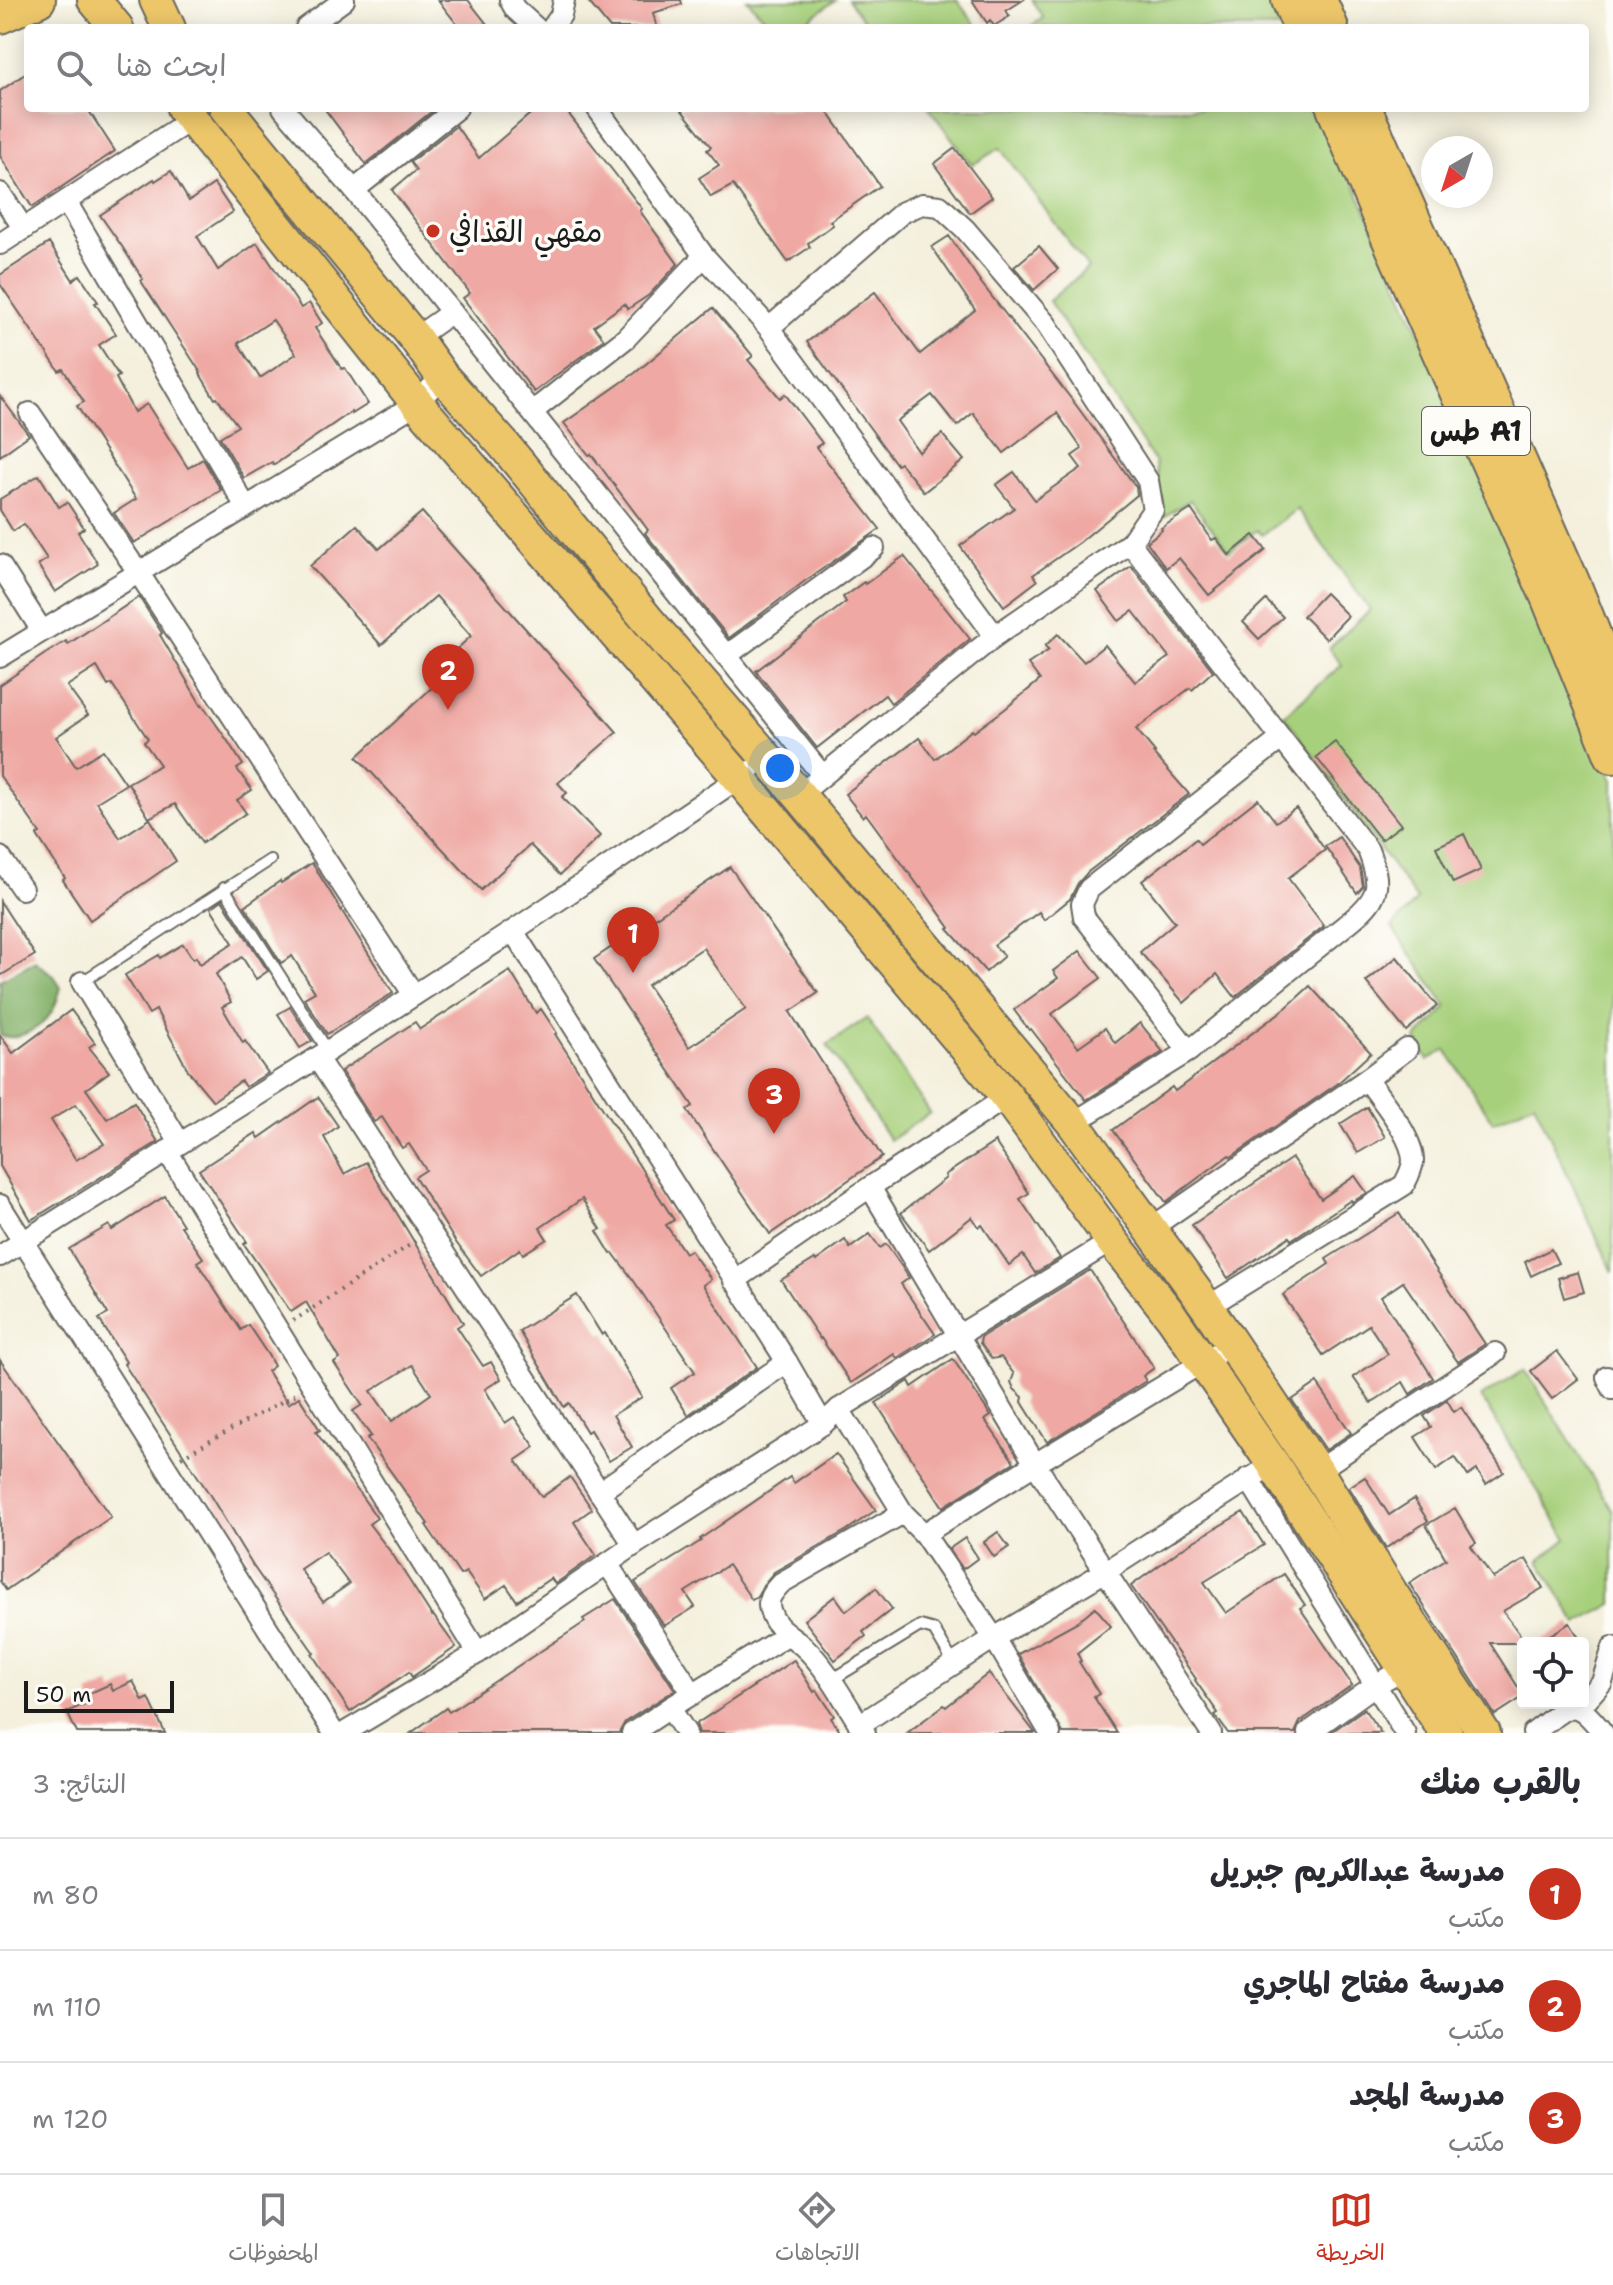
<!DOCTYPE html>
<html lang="ar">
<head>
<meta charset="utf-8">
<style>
	body { margin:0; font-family:"Shantell Sans","Playpen Sans Arabic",sans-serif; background:#f7f7f7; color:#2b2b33; direction:rtl }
	.controls { position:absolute; right:24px; bottom:24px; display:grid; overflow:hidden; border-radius:8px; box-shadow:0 4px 20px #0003 }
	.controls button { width:72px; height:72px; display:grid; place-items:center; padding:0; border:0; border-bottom:2px solid #e1e1e2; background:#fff; color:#2b2b33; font:40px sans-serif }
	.compass { position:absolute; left:1421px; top:136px; width:72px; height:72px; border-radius:50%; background:#fff; box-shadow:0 4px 20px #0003; rotate:219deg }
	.scale { position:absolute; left:24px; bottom:20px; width:150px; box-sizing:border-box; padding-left:8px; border:4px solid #1c1c1c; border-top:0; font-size:22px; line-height:28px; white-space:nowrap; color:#1c1c1c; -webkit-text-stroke:6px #fdfcf7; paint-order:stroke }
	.you { position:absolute; left:780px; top:768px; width:28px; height:28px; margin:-20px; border:6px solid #fff; border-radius:50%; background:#1a73e8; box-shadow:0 0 0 12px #1a73e833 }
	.badge { display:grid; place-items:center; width:52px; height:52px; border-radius:50%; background:#c8321e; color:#fff; font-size:26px; font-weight:700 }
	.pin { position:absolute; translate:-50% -66px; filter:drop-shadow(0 2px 4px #0008) }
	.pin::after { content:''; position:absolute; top:42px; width:28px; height:24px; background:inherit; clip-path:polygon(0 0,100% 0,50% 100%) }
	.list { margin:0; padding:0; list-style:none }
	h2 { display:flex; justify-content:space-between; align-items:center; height:104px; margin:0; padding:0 32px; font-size:34px }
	h2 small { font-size:26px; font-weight:400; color:#7c7c81 }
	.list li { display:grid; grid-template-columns:52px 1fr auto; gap:24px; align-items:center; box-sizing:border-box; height:112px; padding:0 32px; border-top:2px solid #e1e1e2 }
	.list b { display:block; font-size:30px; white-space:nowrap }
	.list p { margin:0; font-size:26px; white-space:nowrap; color:#7c7c81 }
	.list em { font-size:26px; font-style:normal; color:#7c7c81 }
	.icon { flex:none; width:44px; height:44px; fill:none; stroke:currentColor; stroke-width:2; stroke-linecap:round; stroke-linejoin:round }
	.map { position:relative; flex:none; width:1613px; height:1733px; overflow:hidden; direction:ltr }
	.search { position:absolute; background:#fff; box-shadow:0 4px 20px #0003; left:24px; right:24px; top:24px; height:88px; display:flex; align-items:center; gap:20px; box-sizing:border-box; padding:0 28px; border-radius:8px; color:#7c7c81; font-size:30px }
	.sheet { height:440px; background:#fff }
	nav { display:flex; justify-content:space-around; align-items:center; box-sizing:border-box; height:112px; border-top:2px solid #e1e1e2; background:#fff; font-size:22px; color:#7c7c81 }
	nav a { display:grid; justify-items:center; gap:4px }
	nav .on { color:#c8321e }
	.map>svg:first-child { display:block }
	.green { fill:#a7d07b; stroke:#62764c; stroke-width:2 }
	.forest { fill:#85b26b; stroke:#506744; stroke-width:2 }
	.building { fill:#efa8a3; fill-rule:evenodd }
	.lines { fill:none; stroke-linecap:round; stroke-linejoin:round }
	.lane-casing { stroke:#686660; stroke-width:14 }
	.street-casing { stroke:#686660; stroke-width:24 }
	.primary-casing { stroke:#686660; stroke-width:36 }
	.highway-casing { stroke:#686660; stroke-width:40 }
	.path { stroke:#686660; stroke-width:4; stroke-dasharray:2 6; stroke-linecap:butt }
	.lane { stroke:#fff; stroke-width:10 }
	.street { stroke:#fff; stroke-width:20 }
	.primary { stroke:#ecc669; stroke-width:32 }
	.highway { stroke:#ecc669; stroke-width:36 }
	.poi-dot { fill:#c8321e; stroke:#fdfcf7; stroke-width:3 }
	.labels { text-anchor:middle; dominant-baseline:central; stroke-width:7; stroke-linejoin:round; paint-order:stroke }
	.shield { fill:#fdfcf7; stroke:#605f5e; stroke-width:2 }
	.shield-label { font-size:28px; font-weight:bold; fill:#1c1c1c }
	.poi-label { font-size:30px; fill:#1c1c1c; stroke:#fdfcf7; text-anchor:start }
</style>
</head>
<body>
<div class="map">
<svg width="1613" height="1733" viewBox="0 0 1613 1733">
	<rect width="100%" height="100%" fill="#fdfcf7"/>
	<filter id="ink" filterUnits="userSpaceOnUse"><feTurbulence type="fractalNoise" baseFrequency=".0125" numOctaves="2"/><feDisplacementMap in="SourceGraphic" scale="16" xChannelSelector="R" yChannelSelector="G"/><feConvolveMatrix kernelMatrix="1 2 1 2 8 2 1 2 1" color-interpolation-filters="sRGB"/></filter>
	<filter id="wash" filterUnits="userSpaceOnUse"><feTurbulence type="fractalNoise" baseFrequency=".006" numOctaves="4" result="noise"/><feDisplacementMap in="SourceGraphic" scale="32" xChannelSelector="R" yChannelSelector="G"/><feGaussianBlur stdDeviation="1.8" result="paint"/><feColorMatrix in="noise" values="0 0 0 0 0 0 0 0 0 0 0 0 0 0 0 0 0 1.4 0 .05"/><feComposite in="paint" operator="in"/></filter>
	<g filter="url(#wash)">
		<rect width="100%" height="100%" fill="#f4f0dd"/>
		<g class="green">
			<path d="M747 0H835L798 28H774Z"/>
			<path d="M848 0H957L978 28H869Z"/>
			<path d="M1032 0H1274L1286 28H1028L1043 18Z"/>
			<path d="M929 108H1321L1561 654 1613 780V1272L1534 1102 1493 1122 1446 1050 1428 1060 1416 1039 1447 1007 1392 927 1417 900 1284 715 1342 665 1329 648 1370 610 1297 509 1262 535 1257 530 1229 551 1190 500 1162 518V503L1155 462 1049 301 1088 268 1000 148 972 165Z"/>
			<path d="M867 1018 930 1113 890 1140 827 1045Z"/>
			<path d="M1525 1369 1613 1511V1604L1577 1624 1539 1561 1567 1539 1481 1397Z"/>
		</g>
		<path class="forest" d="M35 961 54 976 61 988C58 996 56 1006 51 1013 43 1027 15 1043 0 1035V980Z"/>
		<g id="blocks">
			<g class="building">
				<path d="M438 0H468L490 28H460Z"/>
				<path d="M587 0H681L682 4 653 13 657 28H610Z"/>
				<path d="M972 0H1023L1006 11 1010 16 994 26 990 20 987 23Z"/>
				<path d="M28 72V108H87L115 151 32 207 0 156V91Z"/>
				<path d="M324 108H436L366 164Z"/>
				<path d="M537 108H564L623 184 642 209 640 211 678 264 649 295 628 309 624 304 594 326 604 339 534 392 463 298 470 293 392 190 416 170 410 162 456 126 479 158Z"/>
				<path d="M680 108H825L880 186 830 221 833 225 808 243 810 247 788 262 733 185 711 197 699 178 719 165 707 150 711 147Z"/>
				<path d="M955 148 992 197 970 213 934 164Z"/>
				<path d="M171 171 189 201 214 184 233 212 197 236 218 270 257 243 301 308 309 303 322 323 315 328 342 369 345 368 368 404 352 414 351 412 274 465 272 462 244 478 220 437 238 426 217 398 215 399 200 374 201 373 141 281 143 279 121 245 100 215 154 179 155 181ZM273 320 296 354 260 378 238 343Z"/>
				<path d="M949 236 982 284 1076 405 1136 487 1137 495 1080 542 1033 575 1037 581 1004 606 960 546 1014 508 996 485 1014 472 1035 500 1081 468 1072 456 1082 449 1057 413 1004 453 973 413 957 426 932 395 897 421 919 452 942 434 964 460 924 492 900 463 897 465 807 342 875 292 920 354 975 310 932 247Z"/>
				<path d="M49 243 73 280 80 275 98 302 95 303 116 334 99 345 119 376 116 378 134 412 147 404 188 468 203 459 221 490 134 543 114 513 136 499 77 406 84 402 63 369 59 371 0 284V275Z"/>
				<path d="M1039 246 1058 269 1034 290 1014 267Z"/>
				<path d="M713 308 753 356 748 360 780 398 785 394 822 443 816 447 880 529 805 581 729 638 645 533 648 530 591 454 589 455 564 423 635 373Z"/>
				<path d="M0 396 29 435 0 456Z"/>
				<path d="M39 475 59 507 67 502 84 528 78 532 98 564 55 592 38 565 47 559 24 524 13 531 0 510V499Z"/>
				<path d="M1191 509 1212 540 1216 538 1229 555 1254 535 1266 550 1209 595 1179 558 1166 568 1147 542 1162 530 1161 528Z"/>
				<path d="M422 512 617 732 558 783 567 793 562 797 600 836 560 875 530 845 481 890 357 757 464 658 457 649 471 636 436 596 381 645 310 566 357 525 379 549Z"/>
				<path d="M904 556 970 639 891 703 885 695 817 748 756 671 846 602 843 597 864 582 865 584Z"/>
				<path d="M1131 566 1213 671 1192 690 1190 688 1136 729 1155 752 1153 753 1189 794 1088 872 1078 883 1070 899 1044 920 1039 912 994 945 1004 956 986 972 948 929 950 928 921 887 920 888 866 814 863 817 845 794 919 738 935 759 972 730 974 732 1005 709 1040 680 1028 664 1049 650 1045 646 1058 634 1084 662 1105 645 1135 682 1169 657 1133 611 1119 621 1097 591Z"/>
				<path d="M1325 593 1348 616 1326 639 1303 616Z"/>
				<path d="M139 597 162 633 160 635 201 705 202 704 227 740 243 765 237 769 252 790 237 800 246 813 202 843 175 804 149 818 128 783 160 765 144 742 148 739 112 684 108 686 97 667 67 686 88 715 56 737 76 767 103 750 126 784 97 802 120 838 150 819 176 861 90 920 63 880 65 878 37 835 40 833 0 776V685L45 654 66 641 68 644Z"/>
				<path d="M1266 600 1283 617 1259 639 1243 622Z"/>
				<path d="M1335 742 1401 825 1381 840 1316 757Z"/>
				<path d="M1258 799 1276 822 1296 808 1325 850 1288 878 1324 926 1235 997 1217 974 1184 1003 1140 952 1175 922 1142 881 1196 839 1200 844Z"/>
				<path d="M1464 834 1481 870 1453 883 1436 847Z"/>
				<path d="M1339 837 1360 868 1363 886 1357 893 1325 846Z"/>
				<path d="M312 863 393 993 327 1034 304 998 315 992 292 956 281 963 245 906 280 881 281 883Z"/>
				<path d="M730 867 818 993 790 1012 882 1157 770 1234 687 1110 693 1106 594 959ZM703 948 746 1009 689 1047 647 985Z"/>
				<path d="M222 900 268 971 256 979 242 957 216 974 231 1002 222 1007 243 1043 245 1041 268 1073 245 1087 241 1081 213 1101 189 1072 156 1010 149 1014 125 975 159 955 160 958 183 944 193 959 196 957 200 964 233 943 211 908Z"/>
				<path d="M0 901 35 955 0 976Z"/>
				<path d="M1080 951 1101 978 1052 1014 1078 1047 1105 1028 1115 1043 1140 1023 1163 1052 1086 1100 1031 1029 1029 1030 1014 1010 1058 978 1053 971Z"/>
				<path d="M1397 957 1437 1006 1406 1031 1366 982Z"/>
				<path d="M510 971 536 1013 541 1009 557 1033 555 1034 674 1220 666 1225 685 1253 690 1250 711 1279 703 1285 757 1367 688 1415 671 1388 695 1372 634 1281 613 1253 611 1254 597 1231 601 1229 582 1199 540 1228 547 1239 523 1254 520 1249 481 1276 455 1241 415 1177 426 1170 409 1144 402 1148 382 1117 374 1122 341 1071 415 1022 420 1029Z"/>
				<path d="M1310 986 1371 1053 1337 1084 1231 1157 1229 1155 1166 1202 1113 1130 1172 1087 1175 1091 1287 1007Z"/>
				<path d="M290 1007 312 1041 300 1048 278 1014Z"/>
				<path d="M71 1010 95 1043 89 1047 109 1072 86 1089 107 1119 134 1102 158 1142 31 1220 0 1166V1035L13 1053ZM76 1104 104 1144 76 1160 51 1120Z"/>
				<path d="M318 1097 338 1126 324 1137 344 1174 366 1162 463 1323 457 1327 483 1366 491 1362 501 1379 485 1389 505 1423 514 1417 535 1447 516 1460 542 1497 570 1477 592 1509 574 1522 596 1555 555 1584 551 1578 517 1601 506 1585 485 1599 466 1572 460 1575 426 1525 428 1524 367 1438 371 1436 353 1411 362 1405 334 1363 340 1359 306 1302 291 1312 244 1244 247 1242 199 1170 256 1133 259 1138ZM412 1365 431 1394 392 1421 371 1391Z"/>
				<path d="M1367 1107 1385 1137 1358 1153 1340 1124Z"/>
				<path d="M995 1142 1029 1193 1020 1199 1060 1258 1035 1273 1023 1255 1009 1265 982 1225 979 1227 972 1217 929 1250 901 1213 946 1178 945 1175Z"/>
				<path d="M1292 1158 1321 1199 1355 1176 1367 1193 1352 1202 1351 1200 1291 1240 1289 1237 1228 1278 1192 1225Z"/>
				<path d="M165 1196 183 1225 181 1226 203 1258 197 1262 241 1330 248 1325 268 1355 274 1366 267 1371 288 1404 299 1397 320 1430 316 1432 377 1518 369 1524 393 1555 432 1616 433 1615 456 1647 412 1677 409 1672 350 1712 312 1654 314 1653 253 1566 208 1492 124 1364 126 1362 99 1319 108 1314 69 1249 109 1225 112 1230ZM325 1552 349 1584 323 1602 300 1569Z"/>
				<path d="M1399 1213 1485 1344 1458 1362 1403 1282 1381 1297 1433 1378 1410 1394 1403 1382 1371 1403 1353 1377 1388 1354 1369 1325 1323 1355 1283 1295 1329 1264 1326 1259Z"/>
				<path d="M870 1234 880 1248 886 1244 902 1267 909 1278 901 1284 935 1334 897 1358 894 1354 851 1383 821 1338 820 1339 781 1280 815 1259 816 1261 845 1240 850 1248Z"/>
				<path d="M1551 1249 1558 1263 1531 1276 1525 1262Z"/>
				<path d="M1090 1270 1154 1368 1143 1376 1146 1381 1047 1442 1022 1402 1023 1397 1014 1389 1011 1382 1014 1374 1001 1357 992 1359 980 1343 981 1337Z"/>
				<path d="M1578 1272 1584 1292 1564 1298 1558 1278Z"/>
				<path d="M577 1295 602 1335 605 1333 642 1397 613 1415 632 1447 609 1461 590 1430 587 1432 569 1403 564 1407 519 1331Z"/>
				<path d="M1557 1351 1578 1379 1552 1399 1531 1371Z"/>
				<path d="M953 1359 991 1416 985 1420 1014 1462 943 1507 876 1403 909 1381 912 1387Z"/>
				<path d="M0 1360 111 1517 6 1590 0 1581Z"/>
				<path d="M1317 1383 1351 1433 1326 1450 1292 1400Z"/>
				<path d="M1447 1400 1454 1412 1461 1407 1504 1472 1486 1484 1477 1470 1468 1476 1455 1457 1436 1470 1415 1437 1431 1427 1424 1416Z"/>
				<path d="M836 1454 876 1510 847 1530 774 1572 763 1585 757 1597 752 1600 728 1565 685 1592 695 1607 664 1626 635 1582 701 1541 700 1539 790 1477 794 1483Z"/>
				<path d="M1365 1477 1389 1515 1414 1499 1428 1521 1386 1548 1349 1487Z"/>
				<path d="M1455 1508 1476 1543 1471 1546 1493 1578 1526 1559 1543 1588 1503 1611 1526 1643H1490L1523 1695V1697L1495 1715 1409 1583 1446 1559 1426 1525Z"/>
				<path d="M1243 1512 1264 1545 1204 1582 1226 1613 1284 1574 1305 1605 1300 1608 1352 1685 1300 1722 1295 1733H1228L1215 1715 1218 1713 1195 1680 1196 1679 1131 1586 1184 1547Z"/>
				<path d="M998 1532 1009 1547 994 1557 984 1542Z"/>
				<path d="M965 1538 978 1558 963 1569 949 1549Z"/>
				<path d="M876 1588 892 1609 863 1632 866 1636 835 1660 804 1620 835 1596 846 1611Z"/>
				<path d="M615 1599 675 1690 625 1722 619 1733H411L446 1708 449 1712 518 1666 585 1622 583 1619Z"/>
				<path d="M1095 1607 1111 1626 1077 1653 1081 1661 1079 1662 1099 1694 1094 1697 1117 1733H1063L1018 1654 1077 1622Z"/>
				<path d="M1570 1623 1582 1643H1537Z"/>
				<path d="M794 1660 814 1692 817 1690 834 1716 831 1718 841 1733H699L696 1724Z"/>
				<path d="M989 1673 1035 1733H907L944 1705 946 1707Z"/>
				<path d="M133 1681 143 1701 149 1698 165 1733H77L67 1712 91 1701 88 1694 110 1684 113 1691Z"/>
				<path d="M1364 1709 1381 1733H1330Z"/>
			</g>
		</g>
	</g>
	<g filter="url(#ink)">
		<use href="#blocks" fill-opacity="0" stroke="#686660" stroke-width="2"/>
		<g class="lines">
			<defs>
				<g id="lane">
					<path d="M224 888 328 1051"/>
					<path d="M82 982 270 860"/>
					<path d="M830 1681 920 1626 934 1630 954 1664"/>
				</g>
				<g id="street">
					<path d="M510 0 515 9 536 28"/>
					<path d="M306 28 344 0"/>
					<path d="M552 28 561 15 564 0"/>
					<path d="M283 108 354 190 822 775"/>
					<path d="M597 108 704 256 769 328 995 636"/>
					<path d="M354 190 457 108"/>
					<path d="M0 193 24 229"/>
					<path d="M67 203 246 507"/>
					<path d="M0 244 192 119"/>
					<path d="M769 328 903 212 922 204 940 206 965 229 1046 324 1148 481 1153 510 1130 543 995 636 799 795"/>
					<path d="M415 338 452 312"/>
					<path d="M532 412 625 339 704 256"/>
					<path d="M30 413 138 572 414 995"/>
					<path d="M0 565 42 631"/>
					<path d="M726 656 874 548"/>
					<path d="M0 657 417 403 442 376"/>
					<path d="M0 857 22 889"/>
					<path d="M513 931 787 1362 823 1424"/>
					<path d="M82 982 180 1143"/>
					<path d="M1189 1051 1084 917 1082 904 1089 889 1281 739"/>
					<path d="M317 1058 634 1545"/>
					<path d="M1073 1123 1189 1051 1352 920C1381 896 1381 884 1368 850L1130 543"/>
					<path d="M167 1151 478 1653"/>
					<path d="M870 1187 1035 1464 1211 1733"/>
					<path d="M0 1205 334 1733"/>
					<path d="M1151 1228 1367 1079 1407 1049"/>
					<path d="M0 1256 328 1051 513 931 749 771"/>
					<path d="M734 1281 870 1187 1007 1097"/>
					<path d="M1207 1307 1404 1185C1408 1177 1412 1170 1413 1161 1413 1136 1381 1100 1367 1079"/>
					<path d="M1607 1377 1613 1389"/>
					<path d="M839 1409 903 1513 924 1534 994 1638 1050 1733"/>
					<path d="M1317 1471 1495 1353"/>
					<path d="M1248 1478 1405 1733"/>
					<path d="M599 1492 787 1362"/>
					<path d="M924 1534 1035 1464 1231 1345"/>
					<path d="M608 1565 693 1694"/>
					<path d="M670 1708 787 1635"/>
					<path d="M1579 1708 1602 1682 1613 1647"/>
					<path d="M859 1725 994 1638 1106 1571 1273 1464"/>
					<path d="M344 1733 478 1653 634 1545 823 1424 839 1409 1112 1241"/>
					<path d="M632 1733 670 1708 686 1733"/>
					<path d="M865 1733C847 1706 827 1667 803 1646 790 1634 775 1629 770 1610 766 1598 774 1591 781 1583L903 1513"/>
					<path d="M1308 1733 1375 1685 1404 1669"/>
					<path d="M1533 1733C1569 1707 1571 1692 1603 1733"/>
				</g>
				<g id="primary">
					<path d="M94 0 117 28"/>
					<path d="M156 0 169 28"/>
					<path d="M0 17 39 0"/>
					<path d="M183 108 417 403 739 778 1007 1097 1112 1241 1172 1317 1273 1464 1446 1733"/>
					<path d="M226 108 415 338 442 376 504 445 646 618 799 795 1073 1123 1207 1307 1317 1471 1392 1594 1484 1733"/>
				</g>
				<g id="highway">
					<path d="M1290 0 1302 28"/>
					<path d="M1318 0 1330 28"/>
					<path d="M1335 108 1379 213 1550 599 1613 755"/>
					<path d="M1363 108 1574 589 1613 686"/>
				</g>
			</defs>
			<use href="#lane" class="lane-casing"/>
			<use href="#street" class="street-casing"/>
			<use href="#primary" class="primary-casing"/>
			<use href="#highway" class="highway-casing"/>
			<g class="path">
				<path d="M293 1321 416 1241"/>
				<path d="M181 1457 296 1394"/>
			</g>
			<use href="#lane" class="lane"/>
			<use href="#street" class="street"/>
			<use href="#primary" class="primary"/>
			<use href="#highway" class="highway"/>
		</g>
	</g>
	<circle class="poi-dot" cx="433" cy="231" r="8"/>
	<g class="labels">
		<rect class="shield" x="1422" y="407" width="108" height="48" rx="6"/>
		<g class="shield-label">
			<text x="1476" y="431">طس A1</text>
		</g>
		<g class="poi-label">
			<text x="449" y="231">مقهي القذافي</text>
		</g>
	</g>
</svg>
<div class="controls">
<button><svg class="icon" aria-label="locate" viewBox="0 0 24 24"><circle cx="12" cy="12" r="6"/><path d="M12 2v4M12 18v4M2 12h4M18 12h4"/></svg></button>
</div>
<svg class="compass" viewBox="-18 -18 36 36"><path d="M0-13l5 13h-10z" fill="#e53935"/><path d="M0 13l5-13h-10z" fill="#7c7c81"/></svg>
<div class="scale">50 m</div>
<div class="you"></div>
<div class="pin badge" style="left:633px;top:973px">1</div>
<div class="pin badge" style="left:448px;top:710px">2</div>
<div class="pin badge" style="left:774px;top:1134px">3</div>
<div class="search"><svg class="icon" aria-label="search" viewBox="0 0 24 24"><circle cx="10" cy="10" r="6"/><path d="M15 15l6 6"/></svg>ابحث هنا</div>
</div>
<section class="sheet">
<h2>بالقرب منك<small>النتائج: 3</small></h2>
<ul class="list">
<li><span class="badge">1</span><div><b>مدرسة عبدالكريم جبريل</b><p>مكتب</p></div><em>80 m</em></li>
<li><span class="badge">2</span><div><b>مدرسة مفتاح الماجري</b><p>مكتب</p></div><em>110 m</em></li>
<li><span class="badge">3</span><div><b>مدرسة المجد</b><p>مكتب</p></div><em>120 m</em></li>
</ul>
</section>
<nav>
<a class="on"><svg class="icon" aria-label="map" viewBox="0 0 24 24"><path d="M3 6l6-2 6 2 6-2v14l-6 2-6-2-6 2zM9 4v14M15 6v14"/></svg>الخريطة</a>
<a><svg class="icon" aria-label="directions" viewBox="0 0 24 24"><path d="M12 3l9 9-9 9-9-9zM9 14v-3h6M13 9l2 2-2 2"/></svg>الاتجاهات</a>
<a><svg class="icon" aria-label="saved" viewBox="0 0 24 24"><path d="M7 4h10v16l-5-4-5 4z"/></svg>المحفوظات</a>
</nav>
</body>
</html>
